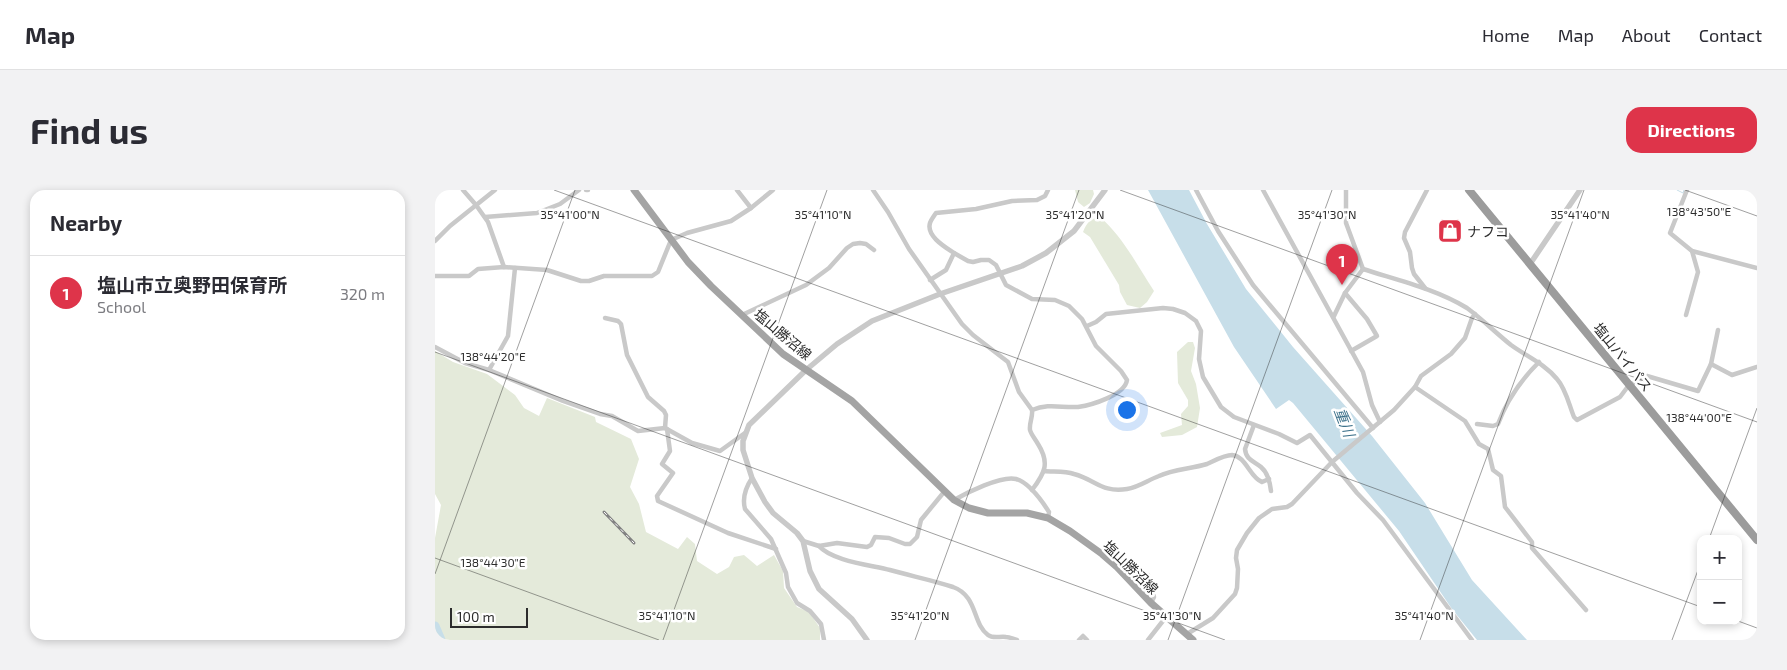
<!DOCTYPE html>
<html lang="en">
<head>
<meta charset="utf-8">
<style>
	body { margin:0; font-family:"Exo 2","Noto Sans JP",sans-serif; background:#f2f2f3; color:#2b2b33 }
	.controls { position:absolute; right:15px; bottom:15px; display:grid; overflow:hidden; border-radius:10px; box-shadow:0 2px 8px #0003 }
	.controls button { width:45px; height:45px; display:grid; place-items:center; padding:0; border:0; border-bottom:1px solid #e1e1e2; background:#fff; color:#2b2b33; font:25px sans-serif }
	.scale { position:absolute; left:15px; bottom:12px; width:78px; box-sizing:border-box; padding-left:5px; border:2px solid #2c2c2c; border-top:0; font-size:14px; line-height:18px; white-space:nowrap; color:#2c2c2c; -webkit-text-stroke:4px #fff; paint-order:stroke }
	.you { position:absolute; left:691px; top:219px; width:18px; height:18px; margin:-12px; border:4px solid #fff; border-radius:50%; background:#1a73e8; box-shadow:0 0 0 8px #1a73e833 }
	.badge { display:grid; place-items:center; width:32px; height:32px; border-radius:50%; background:#de344a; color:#fff; font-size:16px; font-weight:700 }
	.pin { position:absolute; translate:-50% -41px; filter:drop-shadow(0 1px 2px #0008) }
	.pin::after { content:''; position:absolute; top:26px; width:18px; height:15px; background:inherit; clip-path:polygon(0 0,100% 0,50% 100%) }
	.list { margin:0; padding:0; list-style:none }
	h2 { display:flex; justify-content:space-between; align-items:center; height:65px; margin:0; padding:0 20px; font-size:21px }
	h2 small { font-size:16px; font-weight:400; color:#7c7c81 }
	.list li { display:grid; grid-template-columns:32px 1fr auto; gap:15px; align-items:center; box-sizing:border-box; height:75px; padding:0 20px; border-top:1px solid #e1e1e2 }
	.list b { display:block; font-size:19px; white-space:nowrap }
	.list p { margin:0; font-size:16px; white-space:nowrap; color:#7c7c81 }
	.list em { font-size:16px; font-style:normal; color:#7c7c81 }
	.map { position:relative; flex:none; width:1322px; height:450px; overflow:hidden; border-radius:15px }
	header { display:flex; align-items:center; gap:30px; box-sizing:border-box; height:70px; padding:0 25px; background:#fff; border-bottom:1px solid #e1e1e2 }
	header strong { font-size:24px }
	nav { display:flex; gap:28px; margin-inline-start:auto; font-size:18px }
	.intro { display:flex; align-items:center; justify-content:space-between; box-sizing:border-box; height:120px; padding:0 30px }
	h1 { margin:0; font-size:35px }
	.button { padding:12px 22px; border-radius:15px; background:#de344a; color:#fff; font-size:18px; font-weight:700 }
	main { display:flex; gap:30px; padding:0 30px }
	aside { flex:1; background:#fff; border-radius:15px; box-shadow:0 2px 8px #0003 }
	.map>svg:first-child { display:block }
	.green { fill:#e4eada }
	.water { fill:#c7dee9 }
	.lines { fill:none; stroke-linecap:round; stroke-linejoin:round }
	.stream { stroke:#c7dee9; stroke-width:1 }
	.river { stroke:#c7dee9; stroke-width:9 }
	.minor { stroke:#c9c9c9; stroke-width:4.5 }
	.tertiary { stroke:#c9c9c9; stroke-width:5.5 }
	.primary { stroke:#a4a4a4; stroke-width:7 }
	.trunk { stroke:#9c9c9c; stroke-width:8 }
	.rail-casing { stroke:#818181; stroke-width:3 }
	.rail { stroke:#fff; stroke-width:1; stroke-dasharray:4; stroke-linecap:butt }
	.ticks { fill:none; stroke:#2c2c2c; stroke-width:1; stroke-opacity:0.45 }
	.labels { text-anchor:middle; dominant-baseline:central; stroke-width:5; stroke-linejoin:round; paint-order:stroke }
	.poi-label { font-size:14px; fill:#2c2c2c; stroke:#fff; text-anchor:start }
	.street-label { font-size:14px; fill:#2c2c2c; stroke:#fff }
	.water-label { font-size:15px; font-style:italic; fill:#3e728b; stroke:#fff }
	.ticks-label { font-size:12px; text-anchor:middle; fill:#2c2c2c; stroke:#fff; stroke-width:5; stroke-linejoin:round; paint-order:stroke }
</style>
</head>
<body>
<header>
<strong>Map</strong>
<nav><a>Home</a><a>Map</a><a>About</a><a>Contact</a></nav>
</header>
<div class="intro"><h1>Find us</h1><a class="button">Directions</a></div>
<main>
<aside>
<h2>Nearby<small></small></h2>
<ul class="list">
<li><span class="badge">1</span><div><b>塩山市立奥野田保育所</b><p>School</p></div><em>320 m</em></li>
</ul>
</aside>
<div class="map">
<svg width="1322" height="450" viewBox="0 0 1322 450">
	<rect width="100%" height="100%" fill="#fff"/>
	<g class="green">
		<path d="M640 0H658L659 4 655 13 649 17 643 12Z"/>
		<path d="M665 27C688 47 702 75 719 101L712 112 705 118 692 115 685 102 684 95 655 47 648 42C652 32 655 29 665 27Z"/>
		<path d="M753 152H758L760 158 756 181 761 194 765 218 762 237 747 245 727 247 725 243 747 235 746 224 753 216V210L743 193 742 162Z"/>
		<path d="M0 161 18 172 52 184 80 205 89 218 104 226 112 208 160 227 161 232 196 249 204 269 195 297 204 314 211 342 243 359 252 347 260 354 262 371 282 384 294 377 299 367 309 365 322 376 339 365 348 381 349 398 362 417 374 422 385 438V450H0V348L6 315 0 304Z"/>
	</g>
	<path class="water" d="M713 0H754L772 34 811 99 858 157 937 246 990 313 1037 390 1092 450H1042L1017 419 964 341 858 213 854 210 841 219 799 157Z"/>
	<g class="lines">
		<path class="stream" d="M1242 0 1248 3 1249 0"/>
		<path class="river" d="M0 436 6 450"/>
		<g class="minor">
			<path d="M28 0 41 15 53 32 69 77"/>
			<path d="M151 0H153"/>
			<path d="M302 0 316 18"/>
			<path d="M438 0 453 22 474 59 527 134 538 145 573 172 584 202 597 220C598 227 594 233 595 240 596 244 600 249 603 254 615 273 610 283 597 300"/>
			<path d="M761 0 783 41 818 95 938 238"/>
			<path d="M828 0 928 182 937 215 945 232"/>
			<path d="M911 0V33L928 79"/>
			<path d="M1252 0 1235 43 1257 61 1322 78"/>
			<path d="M50 27 102 23 125 14 144 0"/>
			<path d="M0 51 15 36 60 0"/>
			<path d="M519 63 533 71 538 72 546 70H554L561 75 571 95 597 109 620 110 634 116 647 129 661 156 686 181 692 190C690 205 657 215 643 217 626 218 614 213 597 220"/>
			<path d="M928 79C962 90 1001 99 1032 118 1047 129 1061 143 1076 155 1091 166 1110 174 1122 189 1131 199 1134 215 1139 227L1142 230 1185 207 1194 195 1212 186 1263 201 1276 174 1283 140"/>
			<path d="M0 86H34L43 79 69 77 112 80 146 91H154L169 86H217L223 82 236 50 252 43 296 31 316 18 338 0"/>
			<path d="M495 90 511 80 519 63C510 57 491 46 495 33 496 30 499 26 501 23L541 19 577 11 602 10 610 6 613 0"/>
			<path d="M990 98 979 84 977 78 975 62 969 48 970 42 992 0"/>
			<path d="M910 103 932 129 942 146 916 161"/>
			<path d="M307 125 371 95 394 78 412 58 418 54 425 53 431 54 439 60"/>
			<path d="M1251 125 1263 82 1257 61"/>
			<path d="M899 126 910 103 928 79"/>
			<path d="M170 128 183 131 186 134 192 165 213 207 229 221 231 225 230 238"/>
			<path d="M652 136 661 132 671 124 728 118 738 119 750 123 761 131 766 141 764 169 768 187 786 217 799 227 844 244 862 253 875 245 922 303 948 330 1037 450"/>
			<path d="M0 157 30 173 54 180 128 211 165 224 177 226 203 241 230 238 257 253 285 261 310 243"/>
			<path d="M1276 174 1297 185 1322 177"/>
			<path d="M54 180 73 146 80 78"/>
			<path d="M980 197 1030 231 1044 254 1053 259 1058 280 1066 286 1070 317 1097 352V358L1151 420"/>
			<path d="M1042 234 1058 236 1063 234C1072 210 1086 190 1104 172"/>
			<path d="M819 235 810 259C811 270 819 271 826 277 833 283 835 292 836 301"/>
			<path d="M232 239 235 261 227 274 238 283 222 306 223 311 293 343 341 359"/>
			<path d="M609 281C618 282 630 281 639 284 661 290 667 303 692 299 704 297 713 290 724 286 738 279 756 279 772 274 779 271 789 265 797 265 811 266 815 288 827 292L834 289"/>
			<path d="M317 288C311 297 307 308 310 319L336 349 351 383 353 397 362 413 375 421 386 434 389 450"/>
			<path d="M519 310C531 303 567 285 581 289 595 293 607 311 614 322L613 328"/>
			<path d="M368 351 384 356 402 353 432 357 436 355 440 347 454 348 470 354H475L482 347 486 330 509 302"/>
			<path d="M384 356C397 371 436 375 455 380 476 386 497 390 518 397 543 406 537 433 553 445 558 449 565 446 571 447 575 447 578 449 582 450"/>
			<path d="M682 377 689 376 713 385 719 407 716 413"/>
			<path d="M752 444 778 428 800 404 802 398 803 379 801 368 802 360 812 343 824 328 837 319 852 317 857 314 897 272 959 220 980 197 986 186 1016 164 1030 148 1037 128 1040 124"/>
			<path d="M644 450 648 446 652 450"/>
			<path d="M713 450 731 427"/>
		</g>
		<g class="tertiary">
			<path d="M1095 74 1145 0"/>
			<path d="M432 450 417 429 384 399 375 381 368 351 362 343 338 323 330 312 317 288 308 260V251L314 235 371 180 402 154 437 131 505 104 587 76 611 63 639 41 670 0"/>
		</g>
		<path class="primary" d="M199 0 253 72 276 96 348 164 417 211 519 310 534 318 553 323H592L613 328 635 341 667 364 682 377 716 413 758 450"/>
		<path class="trunk" d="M1034 0 1322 350"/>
		<defs>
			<path id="rail" d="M169 322 199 353"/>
		</defs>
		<use href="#rail" class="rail-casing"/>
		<use href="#rail" class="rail"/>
	</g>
	<path class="ticks" d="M119 0 1266 417M685 0 1322 232M1250 0 1322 26M0 162 790 450M1274 349 1322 218M0 368 224 450M0 384 140 0M1303 431 1322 438M228 450 392 0M480 450 644 0M733 450 897 0M985 450 1149 0M1237 450 1266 372"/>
	<defs>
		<symbol id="shop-square" viewBox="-11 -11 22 22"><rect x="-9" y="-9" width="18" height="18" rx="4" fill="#de344a" stroke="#fff"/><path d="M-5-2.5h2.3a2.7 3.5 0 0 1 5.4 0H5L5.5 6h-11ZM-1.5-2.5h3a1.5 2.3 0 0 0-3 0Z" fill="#fff"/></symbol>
	</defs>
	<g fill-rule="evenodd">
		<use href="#shop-square" x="1001" y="27" width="28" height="28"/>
	</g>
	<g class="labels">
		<g class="poi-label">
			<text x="1032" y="41">ナフコ</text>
		</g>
		<g class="street-label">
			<text transform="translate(348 144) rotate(40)">塩山勝沼線</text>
			<text transform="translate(1188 167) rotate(51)">塩山バイパス</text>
			<text transform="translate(696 377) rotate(44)">塩山勝沼線</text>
		</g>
		<g class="water-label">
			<text transform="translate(910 232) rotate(69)">重川</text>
		</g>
	</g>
	<g class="ticks-label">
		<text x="1264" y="26">138°43'50"E</text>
		<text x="388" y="29">35°41'10"N</text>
		<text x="640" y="29">35°41'20"N</text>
		<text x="892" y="29">35°41'30"N</text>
		<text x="1145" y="29">35°41'40"N</text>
		<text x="135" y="29">35°41'00"N</text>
		<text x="58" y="171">138°44'20"E</text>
		<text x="1264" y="232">138°44'00"E</text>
		<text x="58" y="377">138°44'30"E</text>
		<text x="232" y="430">35°41'10"N</text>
		<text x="485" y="430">35°41'20"N</text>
		<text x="737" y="430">35°41'30"N</text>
		<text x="989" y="430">35°41'40"N</text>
	</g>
</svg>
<div class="controls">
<button>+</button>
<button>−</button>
</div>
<div class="scale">100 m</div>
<div class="you"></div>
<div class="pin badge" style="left:907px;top:95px">1</div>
</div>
</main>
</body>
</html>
